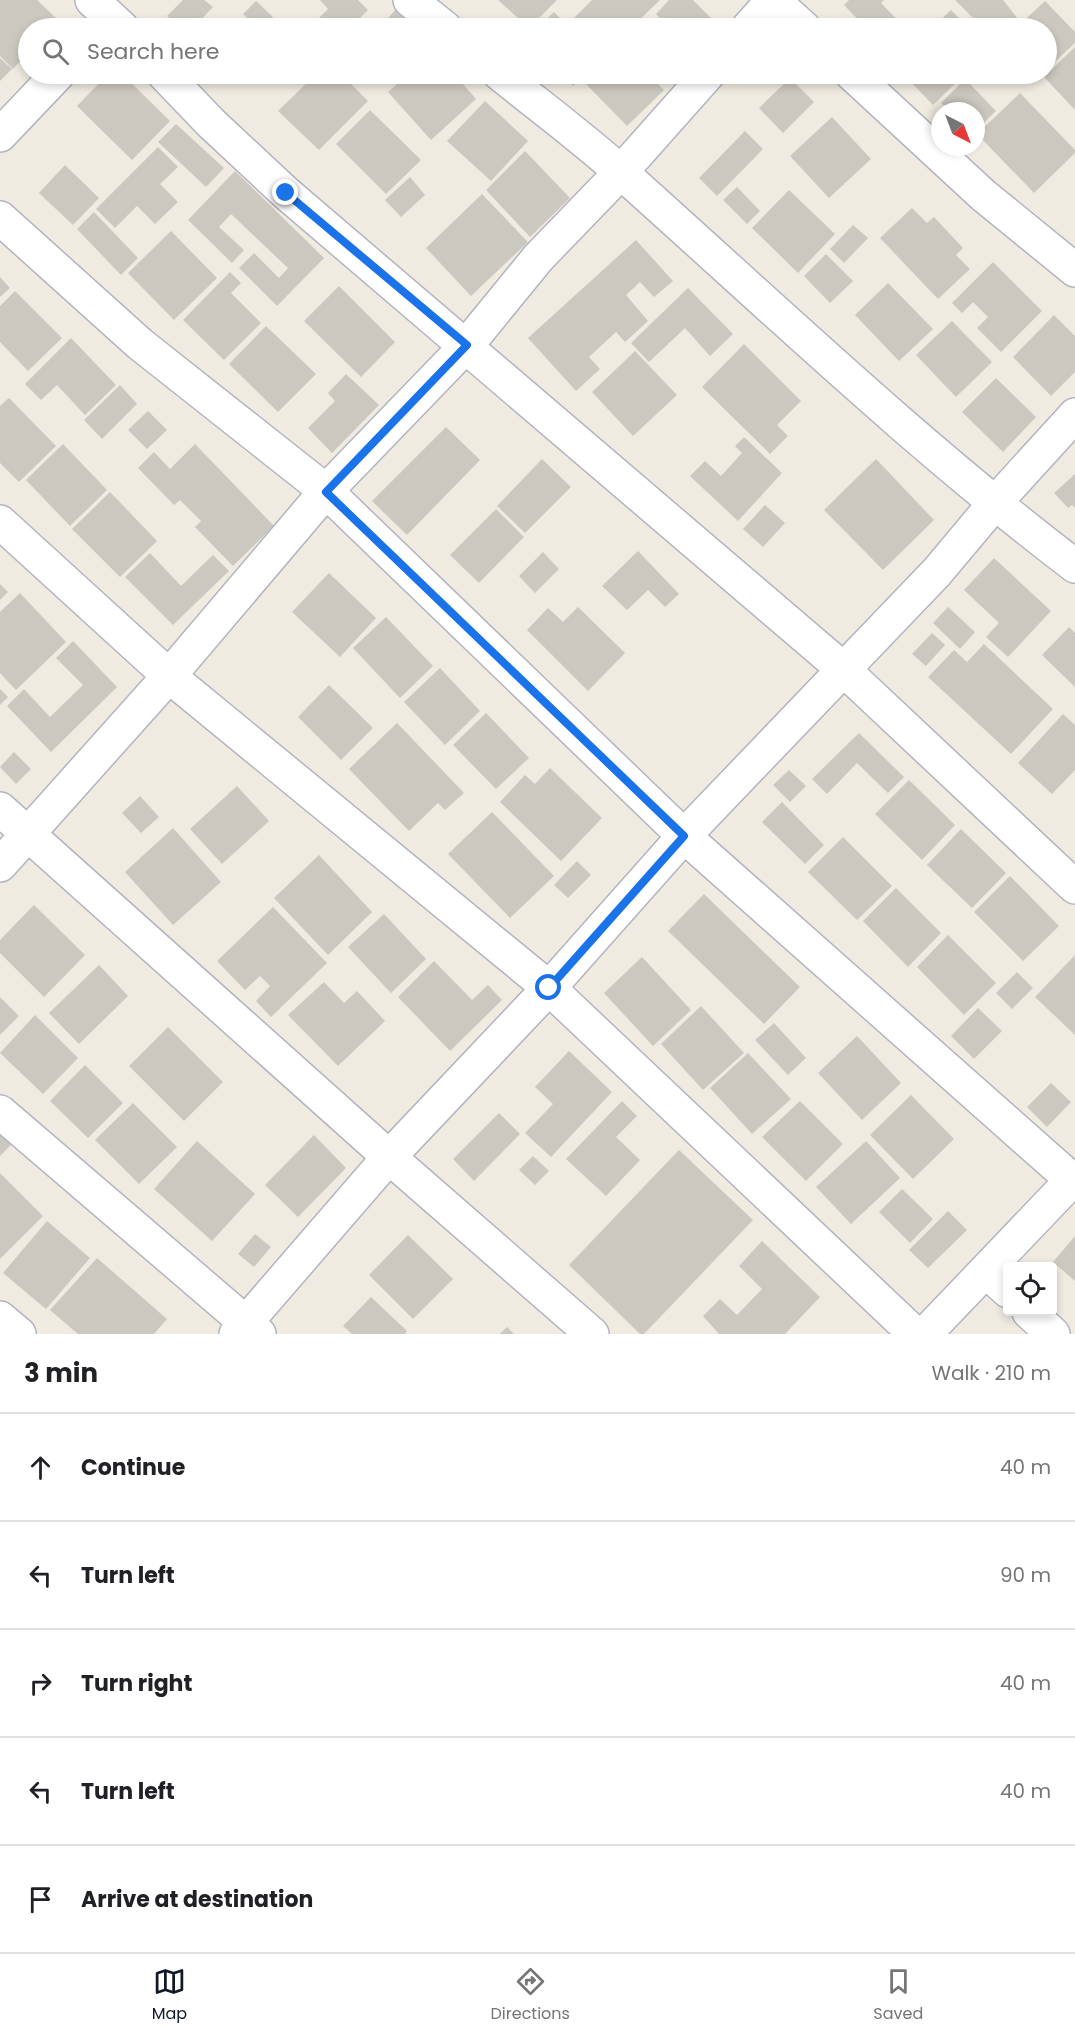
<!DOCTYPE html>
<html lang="en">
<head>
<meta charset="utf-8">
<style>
	body { margin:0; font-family:Poppins,sans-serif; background:#f2f2f2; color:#202124 }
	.controls { position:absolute; right:18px; bottom:18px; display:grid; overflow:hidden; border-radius:6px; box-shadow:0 3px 9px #0003 }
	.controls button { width:54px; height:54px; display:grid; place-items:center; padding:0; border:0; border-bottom:2px solid #e0e0e0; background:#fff; color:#202124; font:30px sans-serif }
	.compass { position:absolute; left:931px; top:102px; width:54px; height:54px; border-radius:50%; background:#fff; box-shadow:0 3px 9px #0003; rotate:138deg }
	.stop { position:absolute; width:18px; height:18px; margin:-14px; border:4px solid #1a73e8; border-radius:50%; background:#fff }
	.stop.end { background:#1a73e8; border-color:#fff; box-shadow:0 2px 6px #0008 }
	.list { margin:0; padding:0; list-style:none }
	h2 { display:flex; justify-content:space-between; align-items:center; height:78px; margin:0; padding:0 24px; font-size:26px }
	h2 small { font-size:20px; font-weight:400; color:#757577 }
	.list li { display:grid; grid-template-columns:39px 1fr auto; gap:18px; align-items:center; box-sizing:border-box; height:108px; padding:0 24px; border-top:2px solid #e0e0e0 }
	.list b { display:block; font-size:22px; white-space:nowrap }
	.list em { font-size:20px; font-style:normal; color:#757577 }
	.icon { flex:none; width:33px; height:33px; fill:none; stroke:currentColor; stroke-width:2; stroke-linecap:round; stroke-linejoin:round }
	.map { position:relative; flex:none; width:1075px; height:1334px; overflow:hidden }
	.search { position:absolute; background:#fff; box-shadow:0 3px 9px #0003; left:18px; right:18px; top:18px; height:66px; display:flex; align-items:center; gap:15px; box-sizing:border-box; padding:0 21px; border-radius:33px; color:#757577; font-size:22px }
	.sheet { height:618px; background:#fff }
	nav { display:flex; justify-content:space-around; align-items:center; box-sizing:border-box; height:84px; border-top:2px solid #e0e0e0; background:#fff; font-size:16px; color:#757577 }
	nav a { display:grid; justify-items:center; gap:3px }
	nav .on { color:#111827 }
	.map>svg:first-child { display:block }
	.building { fill:#cbc9bf }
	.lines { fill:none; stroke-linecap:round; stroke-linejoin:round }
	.street-casing { stroke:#b4b4c1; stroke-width:36 }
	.street { stroke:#fff; stroke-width:33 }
	.route { stroke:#1a73e8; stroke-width:8 }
</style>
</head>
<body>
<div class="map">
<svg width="1075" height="1334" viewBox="0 0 1075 1334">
	<rect width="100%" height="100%" fill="#efebe1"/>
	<g class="building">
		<path d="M0 0H37L59 21 52 28H28V53L13 69 0 56Z"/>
		<path d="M183 0H204L213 7 193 28H181L167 16Z"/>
		<path d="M320 0H358L368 10 350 28H309L328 9Z"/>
		<path d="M498 0H557L529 28Z"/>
		<path d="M592 0H660L631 28H574L569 23Z"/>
		<path d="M669 0H693L721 28H670L656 14Z"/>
		<path d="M849 0H884L881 3 905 28H866L844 5Z"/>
		<path d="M955 0H1003L1018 19 1009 28H983Z"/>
		<path d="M256 1 273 17 261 28H258L243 14Z"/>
		<path d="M1045 1 1075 32V43L1046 70V28H1016Z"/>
		<path d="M398 7 420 24 416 28H379Z"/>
		<path d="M951 10 969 28H932Z"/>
		<path d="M554 12 570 28H537Z"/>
		<path d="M1075 47V110L1044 77Z"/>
		<path d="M0 58 12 69 0 81Z"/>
		<path d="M108 74H122L170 121 132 160 77 106Z"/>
		<path d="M316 74H341L368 101 319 150 278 111Z"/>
		<path d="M409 74H454L476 99 431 140 388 92Z"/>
		<path d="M561 74H586L573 86Z"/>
		<path d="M591 74H648L664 90 627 126 583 81Z"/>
		<path d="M903 74H965L933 105Z"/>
		<path d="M790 78 814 102 783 133 759 108Z"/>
		<path d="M965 79 996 111 976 130V111H949L941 103Z"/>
		<path d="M1020 93 1075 150V153L1034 193 977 134Z"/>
		<path d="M485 101 528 141 491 181 447 141Z"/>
		<path d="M370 110 421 160 386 194 336 144Z"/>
		<path d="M832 117 871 159 829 198 790 156Z"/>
		<path d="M176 124 224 168 206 187 158 142Z"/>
		<path d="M745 131 763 149 717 196 699 178Z"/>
		<path d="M158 147 178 167 160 184 178 202 155 224 137 206 115 228 96 209Z"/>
		<path d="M525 151 570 198 530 237 486 190Z"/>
		<path d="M65 165 99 198 73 225 39 193Z"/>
		<path d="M235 171 324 258 277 306 239 268 254 253 279 278 288 268 231 214 219 227 244 250 232 263 188 220Z"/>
		<path d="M410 177 425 195 401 217 385 200Z"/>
		<path d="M737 187 760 211 747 224 723 200Z"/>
		<path d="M789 190 835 234 798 273 752 228Z"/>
		<path d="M482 194 528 242 471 296 426 248Z"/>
		<path d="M912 208 927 223 934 217 963 248 956 255 970 269 938 299 880 238Z"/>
		<path d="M94 212 138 258 121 275 77 229Z"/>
		<path d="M853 225 868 238 844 263 830 249Z"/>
		<path d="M171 231 217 278 174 320 128 273Z"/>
		<path d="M636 240 673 281 654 297 640 282 626 295 648 321 625 342 616 332 589 357 600 369 576 391 528 338Z"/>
		<path d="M826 254 853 281 830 303 804 276Z"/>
		<path d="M993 262 1042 311 1001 352 977 328 988 317 973 302 962 313 952 303Z"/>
		<path d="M230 272 241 283 231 293 261 323 224 360 183 320Z"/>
		<path d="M0 277 10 288 0 297Z"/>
		<path d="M888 283 933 329 899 361 855 315Z"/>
		<path d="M339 286 395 342 361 377 304 321Z"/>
		<path d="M688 288 733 334 710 356 685 328 649 362 631 343Z"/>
		<path d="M15 291 62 338 28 371 0 342V306Z"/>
		<path d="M1054 315 1075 336V372L1051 396 1013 357Z"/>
		<path d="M952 321 992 362 956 397 916 355Z"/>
		<path d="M266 326 316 374 278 412 229 364Z"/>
		<path d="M71 338 116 385 85 415 57 385 41 400 25 384Z"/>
		<path d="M744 344 801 401 777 425 788 436 770 454 702 387Z"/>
		<path d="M635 351 677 395 633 436 592 392Z"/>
		<path d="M346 374 379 405 332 453 308 428 335 401 328 393Z"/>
		<path d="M996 378 1036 417 1003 452 962 412Z"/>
		<path d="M120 385 137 404 102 439 84 420Z"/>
		<path d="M9 398 56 446 19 482 0 463V406Z"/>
		<path d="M148 411 167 430 147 449 128 430Z"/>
		<path d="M446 427 480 460 407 535 372 501Z"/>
		<path d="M744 437 782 473 738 521 690 476 705 461 721 476 742 453 735 446Z"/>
		<path d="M63 444 107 490 70 526 26 480Z"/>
		<path d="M195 444 274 526 233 566 195 527 201 521 180 500 174 505 138 468 154 452 170 469Z"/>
		<path d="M542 459 571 487 525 533 497 506Z"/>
		<path d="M876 459 934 520 883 570 824 510Z"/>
		<path d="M1075 474V508L1072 505 1068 508 1054 493Z"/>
		<path d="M110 492 157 541 120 577 72 529Z"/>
		<path d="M765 505 785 523 763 547 743 529Z"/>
		<path d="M496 509 524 537 479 583 450 555Z"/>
		<path d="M638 551 679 594 665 607 648 590 627 610 602 586Z"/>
		<path d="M543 552 559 569 535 593 519 576Z"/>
		<path d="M150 553 181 586 213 555 229 571 173 625 125 577Z"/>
		<path d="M994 558 1051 611 1008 657 986 637 999 623 964 590Z"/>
		<path d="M329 573 376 618 340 657 292 612Z"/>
		<path d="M0 584 8 592 0 600Z"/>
		<path d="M20 593 66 642 16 690 0 673V612Z"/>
		<path d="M578 607 625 653 588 691 527 630 548 608 563 622Z"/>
		<path d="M948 607 975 632 960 649 933 623Z"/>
		<path d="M386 617 433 666 400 698 353 648Z"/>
		<path d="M1069 627 1075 633V687L1042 655Z"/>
		<path d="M932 633 945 645 926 666 912 654Z"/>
		<path d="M73 641 117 687 51 752 7 706 24 689 50 717 83 685 56 658Z"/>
		<path d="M984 644 1053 709 1011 754 928 677 954 650 967 662Z"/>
		<path d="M440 668 480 711 445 745 404 702Z"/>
		<path d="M329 685 373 728 341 760 298 717Z"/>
		<path d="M0 689 8 697 0 705Z"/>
		<path d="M486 713 529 758 496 789 453 745Z"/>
		<path d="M1063 714 1075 725V770L1052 794 1018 763Z"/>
		<path d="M397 723 464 793 445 810 438 803 409 831 349 769Z"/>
		<path d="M859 733 904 777 888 793 857 763 827 794 812 779Z"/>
		<path d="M14 752 31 769 16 784 0 767Z"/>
		<path d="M550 768 602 818 561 861 500 802 525 775 535 784Z"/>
		<path d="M789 770 806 786 790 802 773 785Z"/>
		<path d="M909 780 955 825 922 860 875 814Z"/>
		<path d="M237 786 269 821 222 864 190 829Z"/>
		<path d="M140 796 159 817 141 833 122 813Z"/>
		<path d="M782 802 824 845 805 864 762 822Z"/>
		<path d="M492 812 554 876 510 918 448 854Z"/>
		<path d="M173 828 221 882 173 925 125 872Z"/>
		<path d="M961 829 1006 873 972 908 927 865Z"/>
		<path d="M843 837 892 886 857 920 808 872Z"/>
		<path d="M319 855 372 912 328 955 274 898Z"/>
		<path d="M577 861 591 875 568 898 554 885Z"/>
		<path d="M1010 876 1059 926 1023 961 974 912Z"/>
		<path d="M896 888 941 933 908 967 863 921Z"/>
		<path d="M704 894 800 987 764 1024 668 931Z"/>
		<path d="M34 905 85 955 44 997 0 953V940Z"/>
		<path d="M273 907 327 963 271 1017 256 1001 270 986 260 976 245 990 217 961Z"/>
		<path d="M384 914 426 959 391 993 348 947Z"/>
		<path d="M948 935 996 983 964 1015 917 967Z"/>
		<path d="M1075 955V1035L1035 997Z"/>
		<path d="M642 957 691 1010 653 1046 604 993Z"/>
		<path d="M434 961 472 1000 488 985 502 1000 450 1051 398 997Z"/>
		<path d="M99 965 128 996 79 1044 49 1013Z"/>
		<path d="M1017 972 1033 988 1012 1009 996 993Z"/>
		<path d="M324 982 344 1003 357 991 385 1021 338 1066 288 1015Z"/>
		<path d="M0 997 19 1016 0 1035Z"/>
		<path d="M701 1006 744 1053 703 1090 661 1044Z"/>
		<path d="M978 1008 1002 1031 974 1059 951 1036Z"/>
		<path d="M35 1015 78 1058 43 1094 0 1053Z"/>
		<path d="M774 1023 806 1058 788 1075 755 1040Z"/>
		<path d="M168 1027 223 1082 184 1121 129 1066Z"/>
		<path d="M857 1036 901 1083 862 1120 818 1073Z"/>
		<path d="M569 1051 612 1092 551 1157 525 1133 553 1104 535 1087Z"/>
		<path d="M748 1053 791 1099 752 1134 710 1088Z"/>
		<path d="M85 1065 123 1103 88 1138 50 1101Z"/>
		<path d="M1051 1083 1071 1102 1047 1127 1027 1107Z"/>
		<path d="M911 1095 954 1139 913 1179 870 1135Z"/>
		<path d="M622 1101 637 1116 616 1137 640 1160 606 1196 566 1159Z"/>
		<path d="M800 1101 843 1144 806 1181 762 1137Z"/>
		<path d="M133 1103 177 1147 139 1184 95 1140Z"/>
		<path d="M499 1113 520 1134 474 1181 453 1159Z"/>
		<path d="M0 1134 11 1145 0 1156Z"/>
		<path d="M314 1135 346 1168 298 1217 265 1185Z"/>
		<path d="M197 1141 255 1194 212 1241 154 1189Z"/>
		<path d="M866 1141 900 1178 851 1224 816 1187Z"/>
		<path d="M679 1150 753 1220 644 1334H640L569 1265Z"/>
		<path d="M533 1156 549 1171 535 1185 519 1170Z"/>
		<path d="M0 1173 43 1216 0 1259Z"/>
		<path d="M902 1189 933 1219 910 1243 879 1212Z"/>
		<path d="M948 1211 967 1230 928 1268 909 1250Z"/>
		<path d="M47 1221 90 1258 46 1309 3 1273Z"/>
		<path d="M255 1234 271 1247 254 1267 238 1254Z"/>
		<path d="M408 1235 453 1279 413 1319 369 1275Z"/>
		<path d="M1075 1236V1281L1053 1262Z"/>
		<path d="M762 1241 820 1297 785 1334H719L703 1316 720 1299 737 1315 762 1289 739 1266Z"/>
		<path d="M97 1258 167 1319 154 1334H78L50 1310Z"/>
		<path d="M371 1297 407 1331 405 1334H352L343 1326Z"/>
		<path d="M507 1327 514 1334H500Z"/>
	</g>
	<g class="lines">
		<defs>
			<g id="street">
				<path d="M92 0 122 28"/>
				<path d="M410 0 445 28"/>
				<path d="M773 0 804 28"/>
				<path d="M748 28 773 0"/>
				<path d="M164 74 211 123 286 193 843 669 1075 887"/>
				<path d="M500 74C541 107 584 139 623 174 772 307 916 445 1075 566"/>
				<path d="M852 74 983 195 1075 270"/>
				<path d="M0 135 58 74"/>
				<path d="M0 218 140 344 326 491 684 836 1072 1180"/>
				<path d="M0 522 169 676 549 988 915 1334"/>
				<path d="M0 809 389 1157 592 1334"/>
				<path d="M0 865 169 676 326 491 467 345 538 258 621 172 708 74"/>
				<path d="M0 1112 259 1334"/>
				<path d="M986 1271 1008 1291"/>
				<path d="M1029 1312 1053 1334"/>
				<path d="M0 1318 19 1334"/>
				<path d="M236 1334 389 1157 549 988 684 836 937 572 994 504 1075 415"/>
				<path d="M925 1334 1075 1177"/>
			</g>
		</defs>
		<use href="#street" class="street-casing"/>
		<use href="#street" class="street"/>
	</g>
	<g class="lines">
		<path class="route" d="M286 193 467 345 326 492 684 836 549 988"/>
	</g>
</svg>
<div class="controls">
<button><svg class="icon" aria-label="locate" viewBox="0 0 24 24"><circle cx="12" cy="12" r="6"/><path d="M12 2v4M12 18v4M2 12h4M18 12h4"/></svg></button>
</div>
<svg class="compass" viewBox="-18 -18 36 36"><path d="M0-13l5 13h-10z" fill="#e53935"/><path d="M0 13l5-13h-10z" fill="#757577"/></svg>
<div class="stop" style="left:549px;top:988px"></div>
<div class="stop end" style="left:286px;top:193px"></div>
<div class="search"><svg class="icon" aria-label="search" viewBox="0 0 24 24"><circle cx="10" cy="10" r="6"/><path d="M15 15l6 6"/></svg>Search here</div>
</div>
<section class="sheet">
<h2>3 min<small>Walk · 210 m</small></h2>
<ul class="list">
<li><svg class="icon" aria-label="ahead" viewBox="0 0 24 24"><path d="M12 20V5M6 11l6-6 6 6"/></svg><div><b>Continue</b></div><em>40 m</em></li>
<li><svg class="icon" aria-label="left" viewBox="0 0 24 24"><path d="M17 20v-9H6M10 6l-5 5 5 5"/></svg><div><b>Turn left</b></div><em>90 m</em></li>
<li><svg class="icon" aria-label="right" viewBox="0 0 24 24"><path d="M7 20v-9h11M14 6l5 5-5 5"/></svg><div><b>Turn right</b></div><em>40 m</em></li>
<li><svg class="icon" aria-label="left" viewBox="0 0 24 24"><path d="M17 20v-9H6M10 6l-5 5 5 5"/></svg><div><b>Turn left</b></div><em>40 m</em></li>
<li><svg class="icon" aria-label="arrive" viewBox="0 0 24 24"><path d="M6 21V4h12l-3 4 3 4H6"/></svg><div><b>Arrive at destination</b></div></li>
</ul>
</section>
<nav>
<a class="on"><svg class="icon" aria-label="map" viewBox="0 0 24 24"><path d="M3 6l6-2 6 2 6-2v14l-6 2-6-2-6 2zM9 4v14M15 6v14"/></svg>Map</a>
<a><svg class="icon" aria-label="directions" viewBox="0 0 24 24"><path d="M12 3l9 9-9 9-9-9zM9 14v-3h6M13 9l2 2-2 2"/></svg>Directions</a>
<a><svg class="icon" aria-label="saved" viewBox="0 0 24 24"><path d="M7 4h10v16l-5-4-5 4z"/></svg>Saved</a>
</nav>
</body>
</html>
